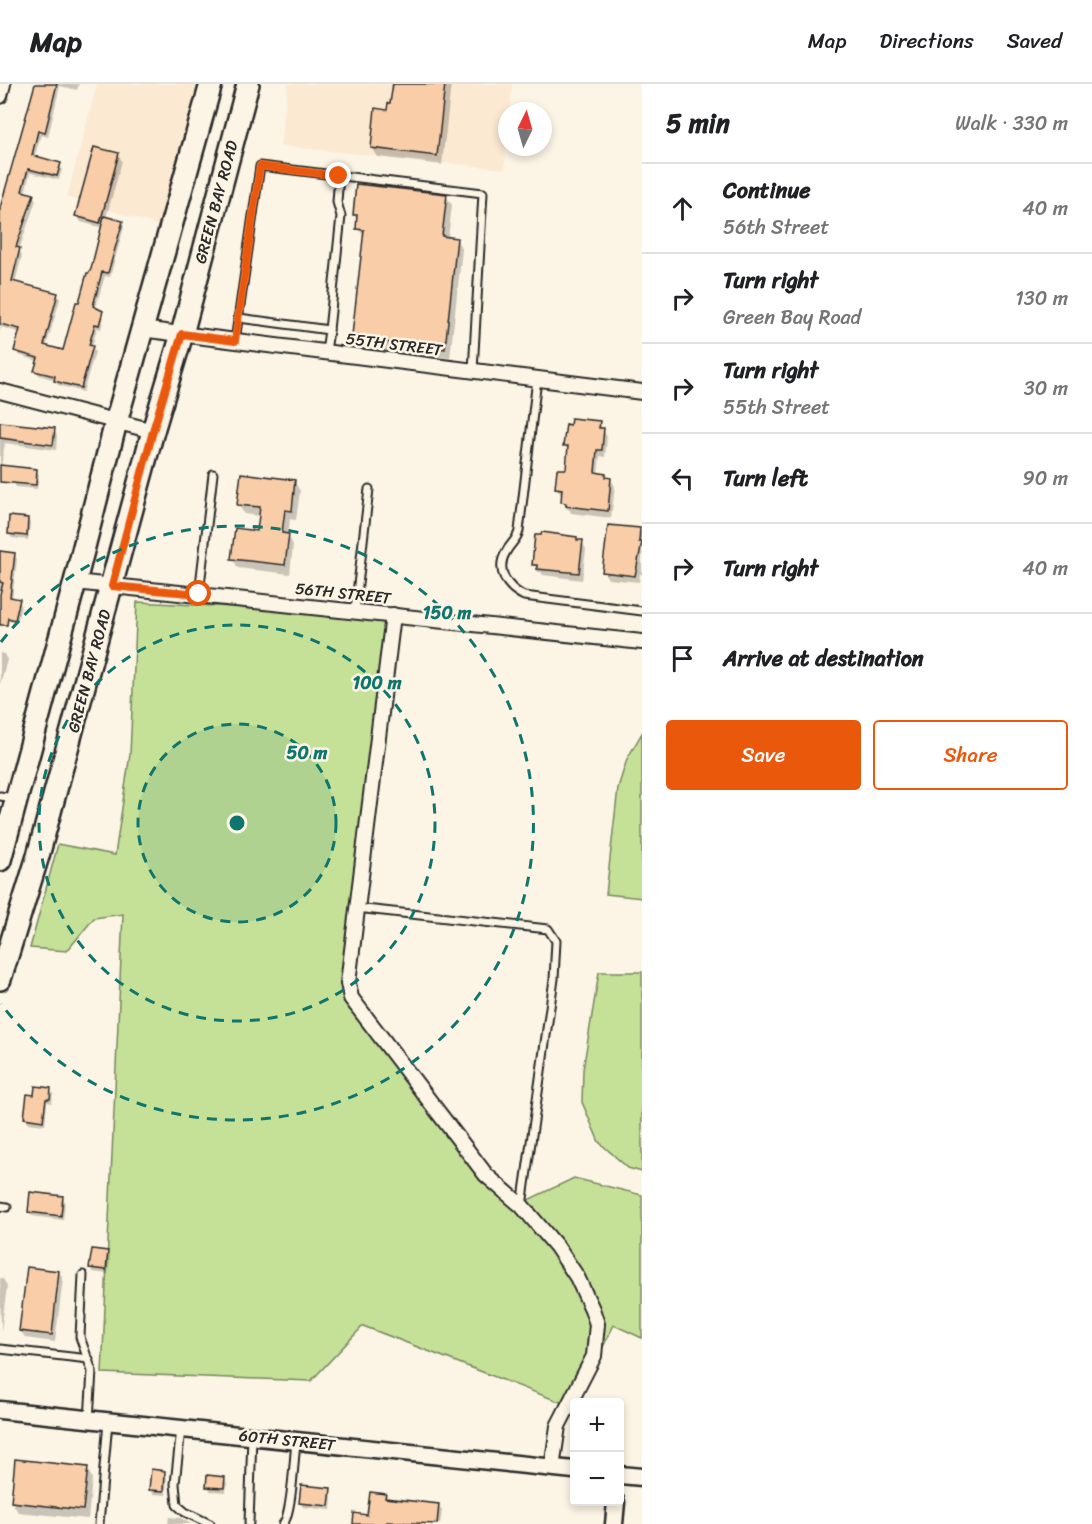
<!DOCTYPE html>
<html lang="en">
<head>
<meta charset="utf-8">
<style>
	body { margin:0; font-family:Sriracha,sans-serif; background:#f6f6f6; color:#202124 }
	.controls { position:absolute; right:18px; bottom:18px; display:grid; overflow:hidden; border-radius:6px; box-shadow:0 3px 9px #0003 }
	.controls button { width:54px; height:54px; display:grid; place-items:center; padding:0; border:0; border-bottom:2px solid #e0e0e0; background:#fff; color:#202124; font:30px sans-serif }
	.compass { position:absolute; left:498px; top:18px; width:54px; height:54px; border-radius:50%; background:#fff; box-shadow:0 3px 9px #0003; rotate:5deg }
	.stop { position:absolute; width:18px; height:18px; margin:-14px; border:4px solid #ea580c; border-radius:50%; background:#fff }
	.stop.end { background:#ea580c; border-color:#fff; box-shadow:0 2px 6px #0008 }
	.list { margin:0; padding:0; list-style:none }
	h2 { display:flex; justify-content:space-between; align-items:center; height:78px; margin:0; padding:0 24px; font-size:26px }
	h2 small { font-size:20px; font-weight:400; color:#757577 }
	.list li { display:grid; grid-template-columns:39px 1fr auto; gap:18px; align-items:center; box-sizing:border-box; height:90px; padding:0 24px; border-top:2px solid #e0e0e0 }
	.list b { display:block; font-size:22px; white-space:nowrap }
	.list p { margin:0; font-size:20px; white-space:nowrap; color:#757577 }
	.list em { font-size:20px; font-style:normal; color:#757577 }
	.actions { display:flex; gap:12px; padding:18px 24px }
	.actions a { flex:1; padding:14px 0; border:2px solid #ea580c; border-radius:6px; text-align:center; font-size:21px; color:#ea580c }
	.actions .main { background:#ea580c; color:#fff }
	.icon { flex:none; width:33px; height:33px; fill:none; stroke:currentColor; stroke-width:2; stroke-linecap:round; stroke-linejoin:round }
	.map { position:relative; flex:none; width:642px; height:1440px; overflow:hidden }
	header { display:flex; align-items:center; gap:36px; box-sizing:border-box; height:84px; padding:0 30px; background:#fff; border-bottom:2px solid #e0e0e0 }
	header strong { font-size:28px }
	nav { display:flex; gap:33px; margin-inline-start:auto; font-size:21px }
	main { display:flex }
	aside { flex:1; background:#fff }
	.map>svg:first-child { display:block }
	.built { fill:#fbe9d2 }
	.green { fill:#c5e097; stroke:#788661; stroke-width:1.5 }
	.shadow { fill:#0003 }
	.building { fill:#f8cda7; stroke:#2b2b2b; stroke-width:1.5 }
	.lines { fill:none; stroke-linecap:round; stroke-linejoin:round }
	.service-casing { stroke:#2b2b2b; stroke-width:11 }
	.minor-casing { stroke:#2b2b2b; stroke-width:18 }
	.tertiary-casing { stroke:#2b2b2b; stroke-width:21 }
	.primary-casing { stroke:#2b2b2b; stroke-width:26 }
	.service { stroke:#fcf5e5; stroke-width:7 }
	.minor { stroke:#fcf5e5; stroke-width:14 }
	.tertiary { stroke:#fcf5e5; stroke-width:16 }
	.primary { stroke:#fcf5e5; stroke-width:21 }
	.route { stroke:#ea580c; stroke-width:8 }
	.ring { fill:none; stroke:#0f766e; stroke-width:3; stroke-dasharray:10 8 }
	.labels { text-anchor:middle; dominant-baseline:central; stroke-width:5; stroke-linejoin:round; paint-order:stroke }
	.street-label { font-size:16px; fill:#2b2b2b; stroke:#fcf5e5 }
	.centre { fill:#0f766e; stroke:#fcf5e5; stroke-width:3 }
	.ring-label { font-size:18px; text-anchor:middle; font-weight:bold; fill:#0f766e; stroke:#fcf5e5; stroke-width:5; stroke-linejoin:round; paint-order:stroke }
</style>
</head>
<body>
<header>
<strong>Map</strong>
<nav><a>Map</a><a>Directions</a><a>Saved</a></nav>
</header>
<main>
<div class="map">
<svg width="642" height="1440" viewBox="0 0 642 1440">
	<rect width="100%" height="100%" fill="#fcf5e5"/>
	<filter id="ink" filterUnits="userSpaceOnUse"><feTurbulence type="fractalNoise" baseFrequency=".0167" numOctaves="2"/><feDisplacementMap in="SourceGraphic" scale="12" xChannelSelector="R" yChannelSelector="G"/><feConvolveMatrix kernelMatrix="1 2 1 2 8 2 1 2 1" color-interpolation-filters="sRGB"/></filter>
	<g filter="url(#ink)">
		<g class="built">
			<path d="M97 0H197L160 142 67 113Z"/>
			<path d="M288 0H512L510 27H507L505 85 280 62Z"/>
		</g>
		<g class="green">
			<path d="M137 518 393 531 348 899 486 1091 524 1118 574 1094 642 1111V1254L614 1241 573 1323 363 1242 311 1297 102 1289 123 830 94 834 67 867 30 864 58 760 115 771 130 670Z"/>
			<path d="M642 649V814L606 810 618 704 627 675Z"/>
			<path d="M599 888H642V1088L628 1084 599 1058 582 1018 583 986Z"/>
		</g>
		<g class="shadow">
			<path d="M34 0H79L77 6 60 2 48 53 41 51 34 74 60 81 62 85 59 96 30 89 25 109 33 112 36 116 19 166 22 171 15 199 57 210 60 215 46 263 64 268 90 191 103 144 81 138 77 132 118 70 122 77 106 134 122 138 124 143 110 193 105 192 95 225 102 228 104 233 101 245 97 244 92 263 95 268 83 308 58 301 55 296 39 291 36 286 38 277 19 271 16 266 21 249 1 243 0 248V132L15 71 34 7Z"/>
			<path d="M391 0H451L442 81 378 73 372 64 392 21Z"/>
			<path d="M446 112 452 121 448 154 456 155 462 165 450 274 373 265 371 262 359 260 354 251 365 154 358 144V138L354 131Z"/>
			<path d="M599 338 607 353 605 373 600 372 598 390 605 391 607 395H610L615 402 611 434 571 429 569 425H567L563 418V411H561L557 404 567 387 569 369 565 361Z"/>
			<path d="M0 340 54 346 57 351 56 366 5 359 0 389Z"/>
			<path d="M36 386 39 391 37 405 16 403 14 399Z"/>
			<path d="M294 397 300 407 296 436 290 435 288 451 293 461 290 490 238 484 232 474 258 448 260 432 244 430 238 420Z"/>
			<path d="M28 435 30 439 28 456 12 454 9 450Z"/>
			<path d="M640 446 642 450V490H640L639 498 608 495 604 488Z"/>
			<path d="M576 454 578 457 582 458 586 465 582 496 543 491 541 488H538L534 481Z"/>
			<path d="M0 469 14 470 17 475 12 515 19 517 21 521 17 539 0 535Z"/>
			<path d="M0 569 4 570 7 576 0 600Z"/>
			<path d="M50 1006 53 1010 52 1019 47 1018 45 1041 28 1039 26 1034 35 1013Z"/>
			<path d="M62 1113 65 1118 63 1136 32 1132 29 1128Z"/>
			<path d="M107 1169 110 1173 108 1190 93 1188 91 1184Z"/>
			<path d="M59 1188 63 1195 55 1258 25 1254 21 1247Z"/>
			<path d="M0 1194 3 1195 7 1202 1 1248Z"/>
			<path d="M87 1385 92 1394 88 1435 18 1428 12 1418Z"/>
			<path d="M165 1389 167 1393 166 1411 153 1410 151 1406Z"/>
			<path d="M224 1394 227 1399 226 1408 210 1407 208 1402Z"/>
			<path d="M330 1406 332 1410 331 1426 303 1423 300 1419Z"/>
			<path d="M385 1411 387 1415 438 1421 442 1427 440 1440H355L368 1432Z"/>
			<path d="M169 1433 181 1434 191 1440H168Z"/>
		</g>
		<g class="building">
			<path d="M35 0H57L45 49 38 47 32 71 61 79 57 92 28 85 22 107 34 110 16 163 20 164 12 197 58 209 44 261 63 266 76 218H79L87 189H89L91 185 104 132 123 137 108 189 102 188 93 222 103 227 99 241 95 240 89 261 93 262 81 304 54 297 55 292 34 287 38 274 14 267 20 245 0 240V124Z"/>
			<path d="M393 0H445L437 72 371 64 375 24 387 26 388 19H390Z"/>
			<path d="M94 63 119 69 100 139 75 132Z"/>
			<path d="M356 100 447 110 442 152 457 154 445 265 366 256V253L352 251 364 146 356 145 357 131H353Z"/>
			<path d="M571 334 600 337 599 344H604L602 366H597L595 388 606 390V393L611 394 608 427 566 422V419L561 418 562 405 555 404 557 385H566L568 362H563L566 340 570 341Z"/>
			<path d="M0 338 55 344 53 361 0 354Z"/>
			<path d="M0 381 37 385 36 401 0 398Z"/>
			<path d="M241 389 295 396 292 427 285 426 282 449 289 450 285 481 231 475 235 444 257 447 260 423 237 421Z"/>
			<path d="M9 432 28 434 27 452 8 450Z"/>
			<path d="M608 441 640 444 639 458H642L635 492 602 488Z"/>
			<path d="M542 448 577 453V456H583L579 489 537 485V481H532L535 451H541Z"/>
			<path d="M0 467 15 469 10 513 20 515 15 536 8 534 7 541H0V510L3 499 0 498Z"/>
			<path d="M35 1002 51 1004 50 1015H46L43 1037 24 1034 27 1010 34 1011Z"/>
			<path d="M30 1108 63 1112 61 1132 28 1128Z"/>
			<path d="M92 1165 108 1167 106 1186 89 1184Z"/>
			<path d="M27 1183 59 1187 52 1251 19 1247Z"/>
			<path d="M15 1375 88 1383 83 1426 11 1418Z"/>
			<path d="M151 1385 165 1387 164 1407 149 1406Z"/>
			<path d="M207 1391 225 1393 224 1404 206 1403Z"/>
			<path d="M301 1401 331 1404 329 1422 299 1419Z"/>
			<path d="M370 1408 386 1410 385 1414 439 1420 437 1440 387 1438 386 1440H353L354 1429 367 1431Z"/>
		</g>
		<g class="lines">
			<defs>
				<g id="service">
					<path d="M239 234 329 246 326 268"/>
					<path d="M329 246 341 132 337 118 339 91"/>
					<path d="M235 257 260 82 483 109 473 287"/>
					<path d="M537 295 519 447C517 456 510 460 506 468 495 486 507 504 524 512L642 527"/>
					<path d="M199 510 213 390"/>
					<path d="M355 527 369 405"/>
					<path d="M0 712 14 714"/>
					<path d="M356 824 548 845 556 857 554 895 522 1122"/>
					<path d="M0 1122 7 1123"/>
					<path d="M83 1191 80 1253 92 1287 89 1336"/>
					<path d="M0 1265 89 1275"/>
					<path d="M181 1345 175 1400 177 1421 185 1428 210 1440"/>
					<path d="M249 1439 252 1352"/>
					<path d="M99 1440 108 1338"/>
					<path d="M283 1440C292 1430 294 1374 296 1358"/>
				</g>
				<g id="minor">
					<path d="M0 12 3 0"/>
					<path d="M141 245 642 308"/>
					<path d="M0 307 153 347"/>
					<path d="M75 498 642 558"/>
					<path d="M393 531 348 899 351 914 486 1091 522 1122 557 1163 577 1193 592 1225 597 1240 594 1272 558 1342 552 1384"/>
				</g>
				<g id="tertiary">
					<path d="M0 1326 574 1386"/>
					<path d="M620 1391 642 1393"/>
					<path d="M614 1440 616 1418"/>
				</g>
				<g id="primary">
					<path d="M0 776 75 498 116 338 211 0"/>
					<path d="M0 895 38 772 153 347 182 250 248 0"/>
				</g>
			</defs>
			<use href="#service" class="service-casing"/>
			<use href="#minor" class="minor-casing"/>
			<use href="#tertiary" class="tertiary-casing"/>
			<use href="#primary" class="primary-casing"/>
			<use href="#service" class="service"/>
			<use href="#minor" class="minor"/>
			<use href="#tertiary" class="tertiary"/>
			<use href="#primary" class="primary"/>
		</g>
	</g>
	<g class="lines" filter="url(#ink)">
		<path class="route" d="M199 510 112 502 153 347 182 250 235 257 260 82 339 92"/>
	</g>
	<circle cx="237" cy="739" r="99" fill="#0f766e" fill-opacity=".12"/>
	<g class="ring">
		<circle cx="237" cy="739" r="99"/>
		<circle cx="237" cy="739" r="198"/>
		<path d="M1 558A297 297 0 1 1 1 920"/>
	</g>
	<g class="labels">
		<g class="street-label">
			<text transform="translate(216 118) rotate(-75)">GREEN BAY ROAD</text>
			<text transform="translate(394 260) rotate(7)">55TH STREET</text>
			<text transform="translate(343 509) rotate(6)">56TH STREET</text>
			<text transform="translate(89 587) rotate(-75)">GREEN BAY ROAD</text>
			<text transform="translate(287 1356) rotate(6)">60TH STREET</text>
		</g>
	</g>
	<circle cx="237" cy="739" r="9" class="centre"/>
	<g class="ring-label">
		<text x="447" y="535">150 m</text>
		<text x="377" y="605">100 m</text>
		<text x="307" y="675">50 m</text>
	</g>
</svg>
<div class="controls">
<button>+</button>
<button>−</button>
</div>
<svg class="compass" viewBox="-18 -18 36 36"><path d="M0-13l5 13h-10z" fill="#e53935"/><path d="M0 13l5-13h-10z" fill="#757577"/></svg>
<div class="stop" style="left:199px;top:510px"></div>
<div class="stop end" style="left:339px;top:92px"></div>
</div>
<aside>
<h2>5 min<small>Walk · 330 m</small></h2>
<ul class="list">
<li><svg class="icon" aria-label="ahead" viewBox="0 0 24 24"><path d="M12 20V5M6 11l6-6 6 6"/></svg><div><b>Continue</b><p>56th Street</p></div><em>40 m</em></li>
<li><svg class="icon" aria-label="right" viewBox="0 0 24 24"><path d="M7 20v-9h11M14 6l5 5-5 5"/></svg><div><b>Turn right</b><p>Green Bay Road</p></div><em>130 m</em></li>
<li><svg class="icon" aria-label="right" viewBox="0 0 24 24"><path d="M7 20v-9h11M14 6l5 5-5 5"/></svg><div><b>Turn right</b><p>55th Street</p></div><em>30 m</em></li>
<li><svg class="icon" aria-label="left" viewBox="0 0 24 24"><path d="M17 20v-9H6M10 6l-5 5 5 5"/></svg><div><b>Turn left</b></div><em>90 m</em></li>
<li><svg class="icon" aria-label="right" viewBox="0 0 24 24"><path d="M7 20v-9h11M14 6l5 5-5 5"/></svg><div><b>Turn right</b></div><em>40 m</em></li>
<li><svg class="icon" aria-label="arrive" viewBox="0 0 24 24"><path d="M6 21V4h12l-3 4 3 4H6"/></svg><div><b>Arrive at destination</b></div></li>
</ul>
<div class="actions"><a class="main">Save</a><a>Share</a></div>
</aside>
</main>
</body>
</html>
